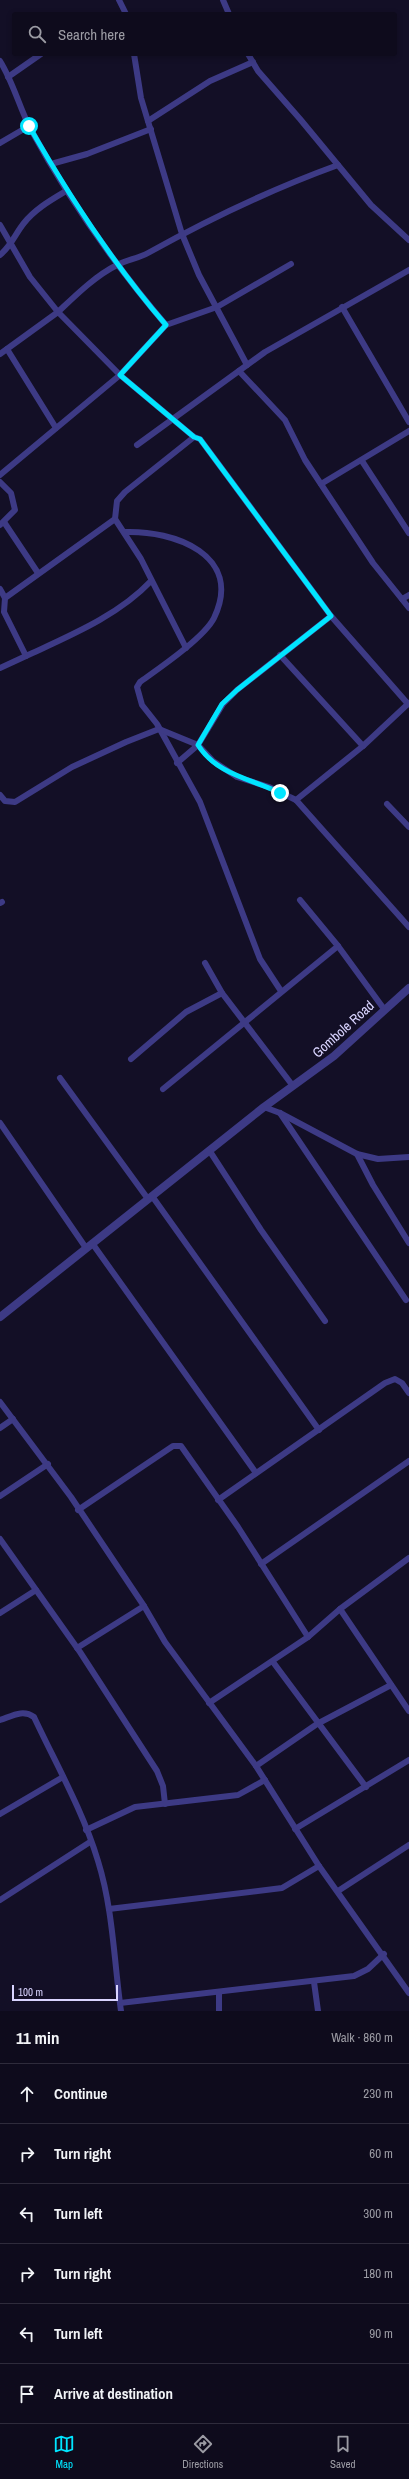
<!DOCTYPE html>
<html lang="en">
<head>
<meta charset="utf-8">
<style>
	body { margin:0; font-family:"Archivo Narrow",sans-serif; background:#171425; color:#f1f3f6 }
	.scale { position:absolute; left:12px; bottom:10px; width:106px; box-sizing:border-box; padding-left:4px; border:2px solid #d9d4ff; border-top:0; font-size:11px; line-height:14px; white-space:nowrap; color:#d9d4ff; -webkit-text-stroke:3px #130f26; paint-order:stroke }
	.stop { position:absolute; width:12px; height:12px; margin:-9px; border:3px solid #00e5ff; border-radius:50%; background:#fff }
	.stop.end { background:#00e5ff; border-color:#fff; box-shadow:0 1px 4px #0008 }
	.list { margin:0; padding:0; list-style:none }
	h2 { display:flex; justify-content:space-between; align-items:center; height:52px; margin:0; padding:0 16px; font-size:17px }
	h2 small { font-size:13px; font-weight:400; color:#9b9ba3 }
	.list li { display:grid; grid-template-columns:26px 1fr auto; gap:12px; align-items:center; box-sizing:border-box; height:60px; padding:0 16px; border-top:1px solid #2e2b3b }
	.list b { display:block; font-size:15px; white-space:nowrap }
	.list em { font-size:13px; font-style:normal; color:#9b9ba3 }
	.icon { flex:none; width:22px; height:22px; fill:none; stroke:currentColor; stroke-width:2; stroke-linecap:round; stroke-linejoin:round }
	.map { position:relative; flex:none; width:409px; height:2011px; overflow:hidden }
	.search { position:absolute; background:#0e0b1c; box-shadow:0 2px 6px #0003; left:12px; right:12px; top:12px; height:44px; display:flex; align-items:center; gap:10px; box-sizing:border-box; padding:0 14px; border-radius:4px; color:#9b9ba3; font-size:15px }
	.sheet { height:412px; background:#0e0b1c }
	nav { display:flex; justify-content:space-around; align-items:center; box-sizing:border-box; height:56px; border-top:1px solid #2e2b3b; background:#0e0b1c; font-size:11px; color:#9b9ba3 }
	nav a { display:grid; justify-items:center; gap:2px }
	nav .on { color:#00e5ff }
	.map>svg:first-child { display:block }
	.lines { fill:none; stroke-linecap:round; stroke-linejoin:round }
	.minor { stroke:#3d3a85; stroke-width:6 }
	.tertiary { stroke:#3d3a85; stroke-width:8 }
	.route { stroke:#00e5ff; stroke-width:5 }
	.labels { text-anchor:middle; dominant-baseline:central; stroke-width:4; stroke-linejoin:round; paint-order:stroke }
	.street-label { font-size:14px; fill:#d9d4ff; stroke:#130f26 }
</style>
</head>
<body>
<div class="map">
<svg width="409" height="2011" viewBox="0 0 409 2011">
	<rect width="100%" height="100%" fill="#130f26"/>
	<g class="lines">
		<g class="minor">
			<path d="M119 0 126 14"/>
			<path d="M223 0 229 14"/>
			<path d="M134 54 141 98 182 234 199 275 247 365"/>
			<path d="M248 54 258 71 300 119 371 205 409 240"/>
			<path d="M0 61C13 82 19 106 30 128 68 198 114 264 166 325"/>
			<path d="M8 77 41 54"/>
			<path d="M148 121 210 81 253 62"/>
			<path d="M0 143 29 126"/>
			<path d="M51 164 87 154 151 129"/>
			<path d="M0 225 30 277 58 312C75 296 95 276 117 265 127 260 139 258 148 253 209 219 272 189 338 165"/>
			<path d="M0 255C12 245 15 234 24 223 35 209 51 200 66 191"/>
			<path d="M342 307 409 422"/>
			<path d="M7 349 56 428"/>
			<path d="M0 354 58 312 120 375 194 437 200 439 331 616 408 704"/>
			<path d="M239 371 285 420 305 460 338 510 373 563 409 608"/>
			<path d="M137 445 265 352 409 270"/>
			<path d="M362 461 409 533"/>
			<path d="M0 475 120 375 166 325 217 307 291 264"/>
			<path d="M0 482 11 493 15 510 0 525"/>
			<path d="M321 484 409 431"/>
			<path d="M4 522 38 573"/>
			<path d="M124 532C174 530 244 555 214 618 204 638 158 669 140 682L137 687 142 705 157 724 200 802 260 959 281 991"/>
			<path d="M0 589 5 598 4 612 26 656C69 636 118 616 151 581"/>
			<path d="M5 598 115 519"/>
			<path d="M402 599 409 595"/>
			<path d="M186 648 141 559 115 519 117 501 125 492 194 437"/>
			<path d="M280 655 363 746"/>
			<path d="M0 668 26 656"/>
			<path d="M177 763 198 745 223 704 237 690 331 616"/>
			<path d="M0 795 5 801 15 802 72 767 126 742 159 729 198 745 213 761 237 777 269 787 296 800 409 927"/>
			<path d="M296 800 363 746 409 703"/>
			<path d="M387 804 409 827"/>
			<path d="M300 900 338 946 384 1009"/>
			<path d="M0 903 2 902"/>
			<path d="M205 963 222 993 293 1086"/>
			<path d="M131 1059 186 1012 222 993"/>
			<path d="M60 1078 148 1199"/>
			<path d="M163 1089 338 946"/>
			<path d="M264 1107 280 1113 357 1154 378 1159 409 1157"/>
			<path d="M280 1113 406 1300"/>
			<path d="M0 1123 86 1248"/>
			<path d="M209 1150 261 1230 325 1321"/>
			<path d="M357 1154 373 1185 409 1243"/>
			<path d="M152 1196 319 1430"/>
			<path d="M92 1243 256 1473"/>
			<path d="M0 1402 71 1497 144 1606 165 1642 256 1766 319 1866 409 1993"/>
			<path d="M0 1428 13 1419"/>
			<path d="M0 1496 48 1464"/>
			<path d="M218 1500 385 1383 395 1379 402 1383 409 1393"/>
			<path d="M78 1510 173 1446H181L238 1527 308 1637"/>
			<path d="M0 1539 80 1652 157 1771 163 1786 165 1804"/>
			<path d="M261 1564 409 1461"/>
			<path d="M340 1609 409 1711"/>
			<path d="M0 1613 36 1590"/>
			<path d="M77 1648 144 1606"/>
			<path d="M273 1662 366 1787"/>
			<path d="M209 1703 308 1637 340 1609 409 1558"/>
			<path d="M0 1720C12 1716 23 1709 34 1717 56 1764 83 1811 98 1861 113 1909 114 1961 121 2011"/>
			<path d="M256 1766 317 1724 391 1685"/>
			<path d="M0 1814 63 1777"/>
			<path d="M295 1829 409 1760"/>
			<path d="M86 1830 135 1807 238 1795 265 1780"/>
			<path d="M338 1891 409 1845"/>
			<path d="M0 1900 90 1842"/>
			<path d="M109 1909 282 1888 319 1866"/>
			<path d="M314 1982 318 2011"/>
			<path d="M120 2003 354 1976 368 1969 384 1954"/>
			<path d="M219 2011V1992"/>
		</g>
		<path class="tertiary" d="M0 1317 264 1107 334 1056 409 988"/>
	</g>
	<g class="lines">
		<path class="route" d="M29 126C69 196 113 264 166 325L120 375 194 437 200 439 331 616 237 690 222 704 198 745C217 775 252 779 280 793"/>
	</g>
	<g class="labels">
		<g class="street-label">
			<text transform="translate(343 1029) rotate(-42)">Gombole Road</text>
		</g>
	</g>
</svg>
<div class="scale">100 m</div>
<div class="stop" style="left:29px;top:126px"></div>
<div class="stop end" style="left:280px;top:793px"></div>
<div class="search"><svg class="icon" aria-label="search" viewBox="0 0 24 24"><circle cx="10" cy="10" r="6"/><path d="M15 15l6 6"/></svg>Search here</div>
</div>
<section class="sheet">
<h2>11 min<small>Walk · 860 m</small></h2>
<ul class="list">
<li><svg class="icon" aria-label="ahead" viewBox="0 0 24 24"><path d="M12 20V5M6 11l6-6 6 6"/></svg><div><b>Continue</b></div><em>230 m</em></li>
<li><svg class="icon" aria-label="right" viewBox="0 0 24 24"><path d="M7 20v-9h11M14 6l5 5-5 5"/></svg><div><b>Turn right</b></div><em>60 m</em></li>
<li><svg class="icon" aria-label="left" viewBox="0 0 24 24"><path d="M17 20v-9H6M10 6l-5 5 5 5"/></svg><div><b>Turn left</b></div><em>300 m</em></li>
<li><svg class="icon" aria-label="right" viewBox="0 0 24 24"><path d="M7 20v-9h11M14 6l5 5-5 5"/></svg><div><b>Turn right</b></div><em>180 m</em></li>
<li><svg class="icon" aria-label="left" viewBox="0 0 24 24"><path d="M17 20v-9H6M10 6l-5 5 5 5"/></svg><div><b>Turn left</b></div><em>90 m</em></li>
<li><svg class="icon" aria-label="arrive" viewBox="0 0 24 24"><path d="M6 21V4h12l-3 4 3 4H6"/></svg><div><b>Arrive at destination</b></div></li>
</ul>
</section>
<nav>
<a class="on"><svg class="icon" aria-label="map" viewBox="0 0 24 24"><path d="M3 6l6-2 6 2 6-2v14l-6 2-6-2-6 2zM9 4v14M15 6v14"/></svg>Map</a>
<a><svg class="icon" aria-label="directions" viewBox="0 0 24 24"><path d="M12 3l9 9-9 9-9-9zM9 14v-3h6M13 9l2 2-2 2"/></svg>Directions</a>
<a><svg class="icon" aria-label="saved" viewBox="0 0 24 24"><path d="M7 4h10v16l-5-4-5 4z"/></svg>Saved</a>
</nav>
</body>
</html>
